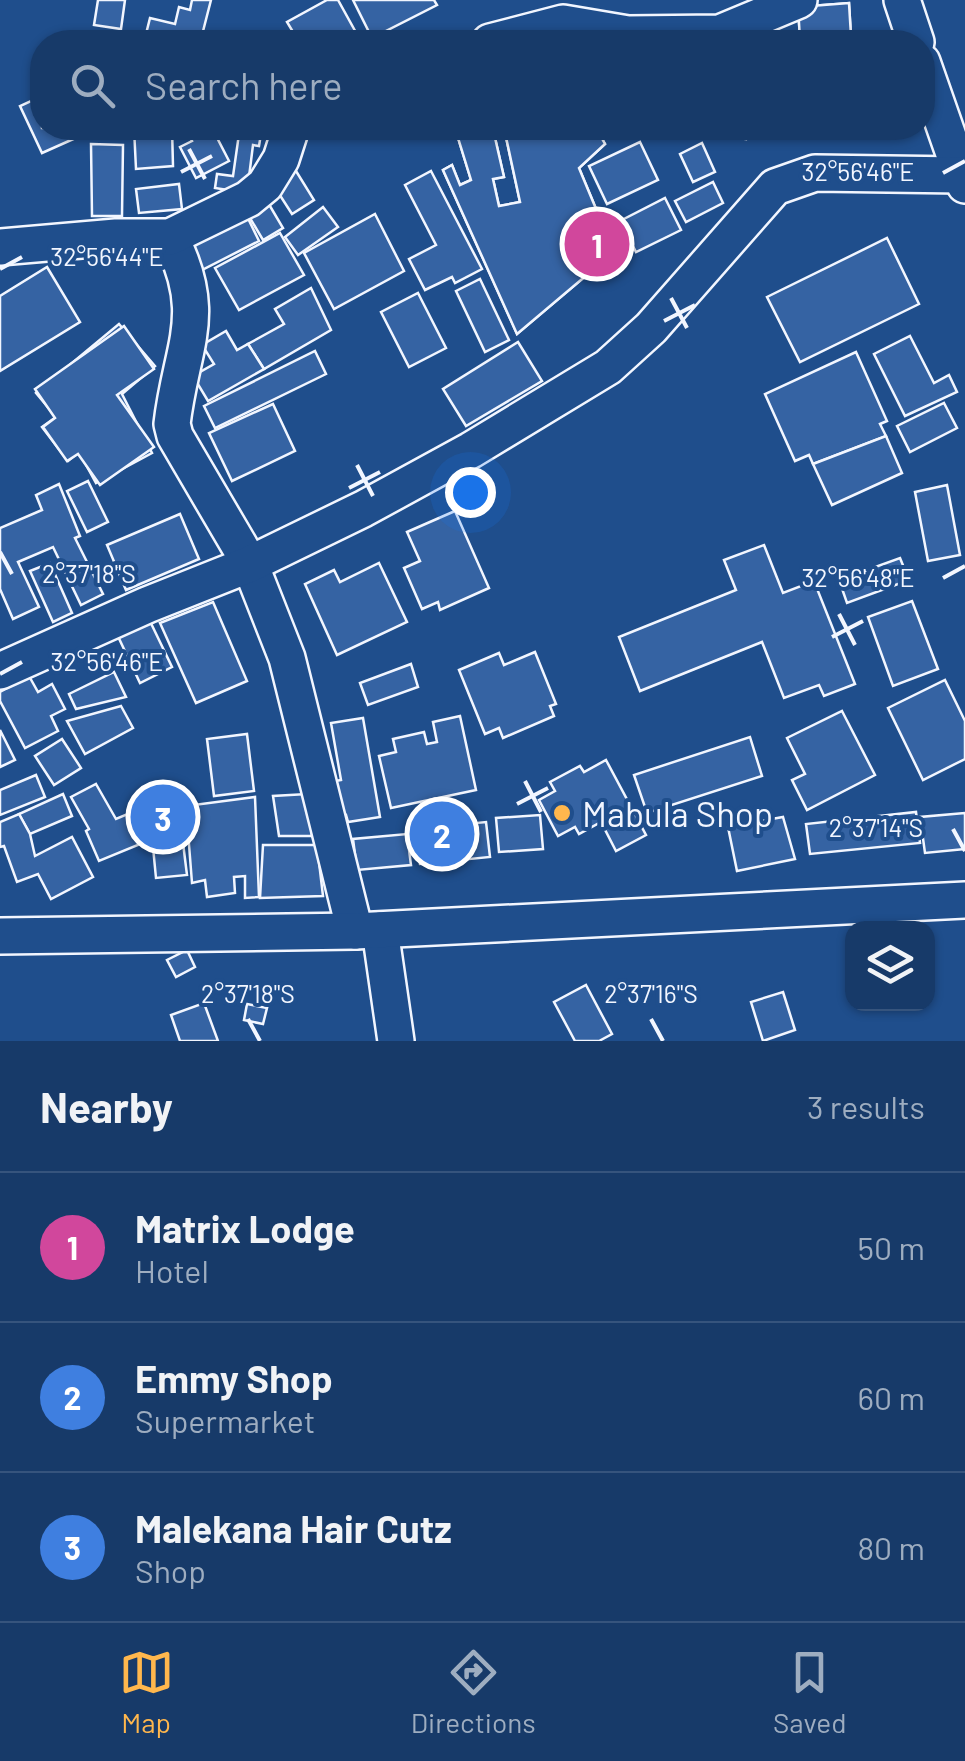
<!DOCTYPE html>
<html lang="en">
<head>
<meta charset="utf-8">
<style>
	body { margin:0; font-family:Barlow,sans-serif; background:#244571; color:#f1f3f6 }
	.controls { position:absolute; right:30px; bottom:30px; display:grid; overflow:hidden; border-radius:20px; box-shadow:0 2px 8px #0004 }
	.controls button { width:90px; height:90px; display:grid; place-items:center; padding:0; border:0; border-bottom:2px solid #36547d; background:#173a69; color:#f1f3f6; font:50px sans-serif }
	.you { position:absolute; left:470px; top:492px; width:35px; height:35px; margin:-25px; border:8px solid #fff; border-radius:50%; background:#1a73e8; box-shadow:0 0 0 15px #1a73e833 }
	.badge { display:grid; place-items:center; width:65px; height:65px; border-radius:50%; background:#ffb74d; color:#fff; font-size:32px; font-weight:700 }
	.pin { position:absolute; translate:-50% -50%; border:5px solid #fff; box-shadow:0 2px 10px #0006 }
	.list { margin:0; padding:0; list-style:none }
	h2 { display:flex; justify-content:space-between; align-items:center; height:130px; margin:0; padding:0 40px; font-size:42px }
	h2 small { font-size:32px; font-weight:400; color:#9eadc0 }
	.list li { display:grid; grid-template-columns:65px 1fr auto; gap:30px; align-items:center; box-sizing:border-box; height:150px; padding:0 40px; border-top:2px solid #36547d }
	.list b { display:block; font-size:38px; white-space:nowrap }
	.list p { margin:0; font-size:32px; white-space:nowrap; color:#9eadc0 }
	.list em { font-size:32px; font-style:normal; color:#9eadc0 }
	.icon { flex:none; width:55px; height:55px; fill:none; stroke:currentColor; stroke-width:2; stroke-linecap:round; stroke-linejoin:round }
	.map { position:relative; flex:none; width:965px; height:1041px; overflow:hidden }
	.search { position:absolute; background:#173a69; box-shadow:0 2px 8px #0004; left:30px; right:30px; top:30px; height:110px; display:flex; align-items:center; gap:25px; box-sizing:border-box; padding:0 35px; border-radius:40px; color:#9eadc0; font-size:38px }
	.sheet { height:580px; background:#173a69 }
	nav { display:flex; justify-content:space-around; align-items:center; box-sizing:border-box; height:140px; border-top:2px solid #36547d; background:#173a69; font-size:28px; color:#9eadc0 }
	nav a { display:grid; justify-items:center; gap:5px }
	nav .on { color:#ffb74d }
	.map>svg:first-child { display:block }
	.building { fill:#3563a3; stroke:#f2f6ff; stroke-width:2.5 }
	.lines { fill:none; stroke-linecap:round; stroke-linejoin:round }
	.street-casing { stroke:#f2f6ff; stroke-width:40 }
	.street { stroke:#1f4e8c; stroke-width:35 }
	.ticks { fill:none; stroke:#f2f6ff; stroke-width:4 }
	.poi-dot { fill:#ffb74d; stroke:#1f4e8c; stroke-width:4 }
	.labels { text-anchor:middle; dominant-baseline:central; stroke-width:8; stroke-linejoin:round; paint-order:stroke }
	.poi-label { font-size:35px; fill:#f2f6ff; stroke:#1f4e8c; text-anchor:start }
	.ticks-label { font-size:25px; text-anchor:middle; fill:#f2f6ff; stroke:#1f4e8c; stroke-width:8; stroke-linejoin:round; paint-order:stroke }
</style>
</head>
<body>
<div class="map">
<svg width="965" height="1041" viewBox="0 0 965 1041">
	<rect width="100%" height="100%" fill="#1f4e8c"/>
	<g class="building">
		<path d="M98 0H125L121 29 94 25Z"/>
		<path d="M192 0H211L201 39 187 36 186 42H144L150 18 175 24 179 7 190 10Z"/>
		<path d="M327 0H338L359 38 351 42H299L287 22Z"/>
		<path d="M353 0H434L437 5 372 38Z"/>
		<path d="M849 3 851 36 800 39 798 7Z"/>
		<path d="M849 3 851 36 800 39 798 7Z"/>
		<path d="M42 96V128H98L42 153 20 106Z"/>
		<path d="M134 128H172L173 166 136 169Z"/>
		<path d="M185 128H212L229 161 196 178 180 147 192 141Z"/>
		<path d="M216 128H262L259 146 253 145 247 193 215 188 217 174 233 176 239 134 215 130Z"/>
		<path d="M455 128H498L493 129 504 177 493 179 499 206 520 202 504 128H596L605 144 579 168 614 252 517 334 443 170 452 165 460 185 471 180Z"/>
		<path d="M455 128H498L493 129 504 177 493 179 499 206 520 202 504 128H596L605 144 579 168 614 252 517 334 443 170 452 165 460 185 471 180Z"/>
		<path d="M713 128H748L746 139 712 134Z"/>
		<path d="M640 142 658 180 607 204 589 166Z"/>
		<path d="M702 143 715 172 693 182 680 154Z"/>
		<path d="M91 144 123 145 122 216H92Z"/>
		<path d="M296 171 314 200 292 214 274 186Z"/>
		<path d="M431 171 482 269 455 283 452 277 425 290 409 259 436 245 405 185Z"/>
		<path d="M713 182 723 203 686 222 675 201Z"/>
		<path d="M179 184 182 209 139 213 136 189Z"/>
		<path d="M665 198 681 230 636 252 620 221Z"/>
		<path d="M267 201 283 228 263 240 247 213Z"/>
		<path d="M323 207 338 227 298 255 285 237Z"/>
		<path d="M243 208 259 241 198 272 182 240Z"/>
		<path d="M375 214 404 271 334 309 304 253Z"/>
		<path d="M280 233 304 275 239 310 215 268Z"/>
		<path d="M887 238 919 304 800 362 767 297Z"/>
		<path d="M47 267 80 322 0 371V296Z"/>
		<path d="M480 279 509 340 485 352 456 291Z"/>
		<path d="M311 288 331 330 264 369 248 344 284 324 275 309Z"/>
		<path d="M418 293 446 348 409 367 381 312Z"/>
		<path d="M119 324 155 366 122 394 152 453 96 483 79 452 68 461 42 427 56 417 36 393Z"/>
		<path d="M124 326 154 369 117 395 154 447 100 485 78 454 67 461 43 427 55 418 35 389Z"/>
		<path d="M226 331 237 350 248 344 264 369 208 401 193 376 214 364 202 345Z"/>
		<path d="M910 336 934 383 949 375 957 392 905 416 874 354Z"/>
		<path d="M518 342 542 381 466 426 443 389Z"/>
		<path d="M315 351 326 374 215 428 204 406Z"/>
		<path d="M856 352 887 421 880 424 886 436 813 464 809 455 795 461 765 394Z"/>
		<path d="M944 403 957 428 910 452 897 426Z"/>
		<path d="M273 404 295 451 232 481 209 433Z"/>
		<path d="M886 436 902 473 832 505 813 464Z"/>
		<path d="M88 481 108 522 87 532 67 491Z"/>
		<path d="M59 484 80 536 75 538 103 594 81 605 53 547 18 562 39 607 13 619 0 589V528L42 510 36 495Z"/>
		<path d="M947 485 960 555 928 561 915 492Z"/>
		<path d="M455 511 489 588 440 610 438 602 422 609 404 568 420 561 407 532Z"/>
		<path d="M180 514 199 559 126 590 107 545Z"/>
		<path d="M764 545 783 593 814 581 855 684 824 696 819 685 784 698 762 642 640 691 619 637 736 590 724 560Z"/>
		<path d="M900 558 909 580 847 603 839 580Z"/>
		<path d="M50 563 72 613 53 622 30 571Z"/>
		<path d="M379 563 407 622 337 655 305 584 334 570 340 582Z"/>
		<path d="M912 601 938 669 893 686 868 617Z"/>
		<path d="M213 602 247 681 196 703 160 623Z"/>
		<path d="M147 615 172 667 140 683 115 630Z"/>
		<path d="M535 652 556 704 550 706 554 716 503 738 499 728 485 734 459 670 499 653 504 665Z"/>
		<path d="M411 664 418 687 368 705 360 683Z"/>
		<path d="M114 672 126 697 76 709 69 694Z"/>
		<path d="M29 676 38 692 52 684 65 709 51 716 58 731 25 748 0 701V692Z"/>
		<path d="M945 680 965 721V759L923 780 888 708Z"/>
		<path d="M121 706 133 728 85 754 67 721Z"/>
		<path d="M842 711 875 775 807 810 792 780 805 774 787 738Z"/>
		<path d="M460 716 476 790 391 808 379 756 396 752 393 739 424 732 427 744 437 742 433 722Z"/>
		<path d="M363 718 380 817 348 822 346 815 336 817 330 782 341 780 331 723Z"/>
		<path d="M0 730 15 760 0 767Z"/>
		<path d="M247 734 254 791 214 796 207 739Z"/>
		<path d="M750 737 762 776 647 813 634 775Z"/>
		<path d="M62 739 81 768 54 785 35 756Z"/>
		<path d="M606 760 646 835 616 851 601 822 579 834 575 827 558 836 539 800 555 791 550 782 580 766 584 772Z"/>
		<path d="M36 775 45 797 0 815V790Z"/>
		<path d="M96 784 116 819 171 796 184 826 99 861 86 831 89 829 71 797Z"/>
		<path d="M63 794 72 816 30 834 19 814Z"/>
		<path d="M307 794 312 836H279L273 796Z"/>
		<path d="M255 797 259 897 245 898V876L234 877 235 893 207 897 205 880 192 883 186 806Z"/>
		<path d="M916 812 920 843 810 854 806 824Z"/>
		<path d="M965 813V849L925 853 920 817Z"/>
		<path d="M19 814 30 834 35 856 72 837 93 877 51 899 38 874 17 882 4 846 0 847V822Z"/>
		<path d="M540 815 543 849 499 852 496 818Z"/>
		<path d="M783 817 795 859 737 871 728 827Z"/>
		<path d="M486 822 490 857 420 864 415 829Z"/>
		<path d="M407 834 411 865 357 870 353 839Z"/>
		<path d="M183 843 187 875 156 878 153 847Z"/>
		<path d="M263 845H317L323 896 260 898Z"/>
		<path d="M187 950 195 967 176 977 167 960Z"/>
		<path d="M586 985 612 1034 599 1041H575L554 1002Z"/>
		<path d="M783 992 795 1030 763 1041 751 1002Z"/>
		<path d="M204 1003 218 1041H180L171 1015Z"/>
		<path d="M247 1004 267 1008 263 1024 244 1020Z"/>
	</g>
	<g class="lines">
		<defs>
			<g id="street">
				<path d="M902 0 916 42"/>
				<path d="M490 42 563 23 628 34 720 33 799 0"/>
				<path d="M922 62 965 185"/>
				<path d="M170 237C210 315 181 346 172 424L175 436 250 564 287 658 355 931"/>
				<path d="M0 247 116 237H170L248 199 265 185 281 159 291 128"/>
				<path d="M0 671 147 605 250 564 363 509 471 450 608 367 651 328 775 187 815 173 961 175"/>
				<path d="M380 930 396 1041"/>
				<path d="M0 936 355 931 965 900"/>
			</g>
		</defs>
		<use href="#street" class="street-casing"/>
		<use href="#street" class="street"/>
	</g>
	<path class="ticks" d="M189 149 205 179M181 172 212 156M943 173 965 161M0 269 22 257M671 298 687 328M664 321 695 305M357 465 373 496M349 488 380 472M0 552 12 574M943 578 965 566M839 614 855 645M832 637 863 621M0 674 22 662M525 781 541 812M517 804 548 788M953 829 965 851M248 1019 260 1041M651 1019 663 1041"/>
	<circle class="poi-dot" cx="562" cy="813" r="10"/>
	<g class="labels">
		<g class="poi-label">
			<text x="582" y="813">Mabula Shop</text>
		</g>
	</g>
	<g class="ticks-label">
		<text x="858" y="181">32°56'46"E</text>
		<text x="107" y="266">32°56'44"E</text>
		<text x="89" y="583">2°37'18"S</text>
		<text x="858" y="587">32°56'48"E</text>
		<text x="107" y="671">32°56'46"E</text>
		<text x="876" y="837">2°37'14"S</text>
		<text x="248" y="1003">2°37'18"S</text>
		<text x="651" y="1003">2°37'16"S</text>
	</g>
</svg>
<div class="controls">
<button><svg class="icon" aria-label="layers" viewBox="0 0 24 24"><path d="M12 4l9 5-9 5-9-5zM3 14l9 5 9-5"/></svg></button>
</div>
<div class="you"></div>
<div class="pin badge" style="left:597px;top:244px;background:#d1479c">1</div>
<div class="pin badge" style="left:442px;top:834px;background:#3f7fe0">2</div>
<div class="pin badge" style="left:163px;top:817px;background:#3f7fe0">3</div>
<div class="search"><svg class="icon" aria-label="search" viewBox="0 0 24 24"><circle cx="10" cy="10" r="6"/><path d="M15 15l6 6"/></svg>Search here</div>
</div>
<section class="sheet">
<h2>Nearby<small>3 results</small></h2>
<ul class="list">
<li><span class="badge" style="background:#d1479c">1</span><div><b>Matrix Lodge</b><p>Hotel</p></div><em>50 m</em></li>
<li><span class="badge" style="background:#3f7fe0">2</span><div><b>Emmy Shop</b><p>Supermarket</p></div><em>60 m</em></li>
<li><span class="badge" style="background:#3f7fe0">3</span><div><b>Malekana Hair Cutz</b><p>Shop</p></div><em>80 m</em></li>
</ul>
</section>
<nav>
<a class="on"><svg class="icon" aria-label="map" viewBox="0 0 24 24"><path d="M3 6l6-2 6 2 6-2v14l-6 2-6-2-6 2zM9 4v14M15 6v14"/></svg>Map</a>
<a><svg class="icon" aria-label="directions" viewBox="0 0 24 24"><path d="M12 3l9 9-9 9-9-9zM9 14v-3h6M13 9l2 2-2 2"/></svg>Directions</a>
<a><svg class="icon" aria-label="saved" viewBox="0 0 24 24"><path d="M7 4h10v16l-5-4-5 4z"/></svg>Saved</a>
</nav>
</body>
</html>
